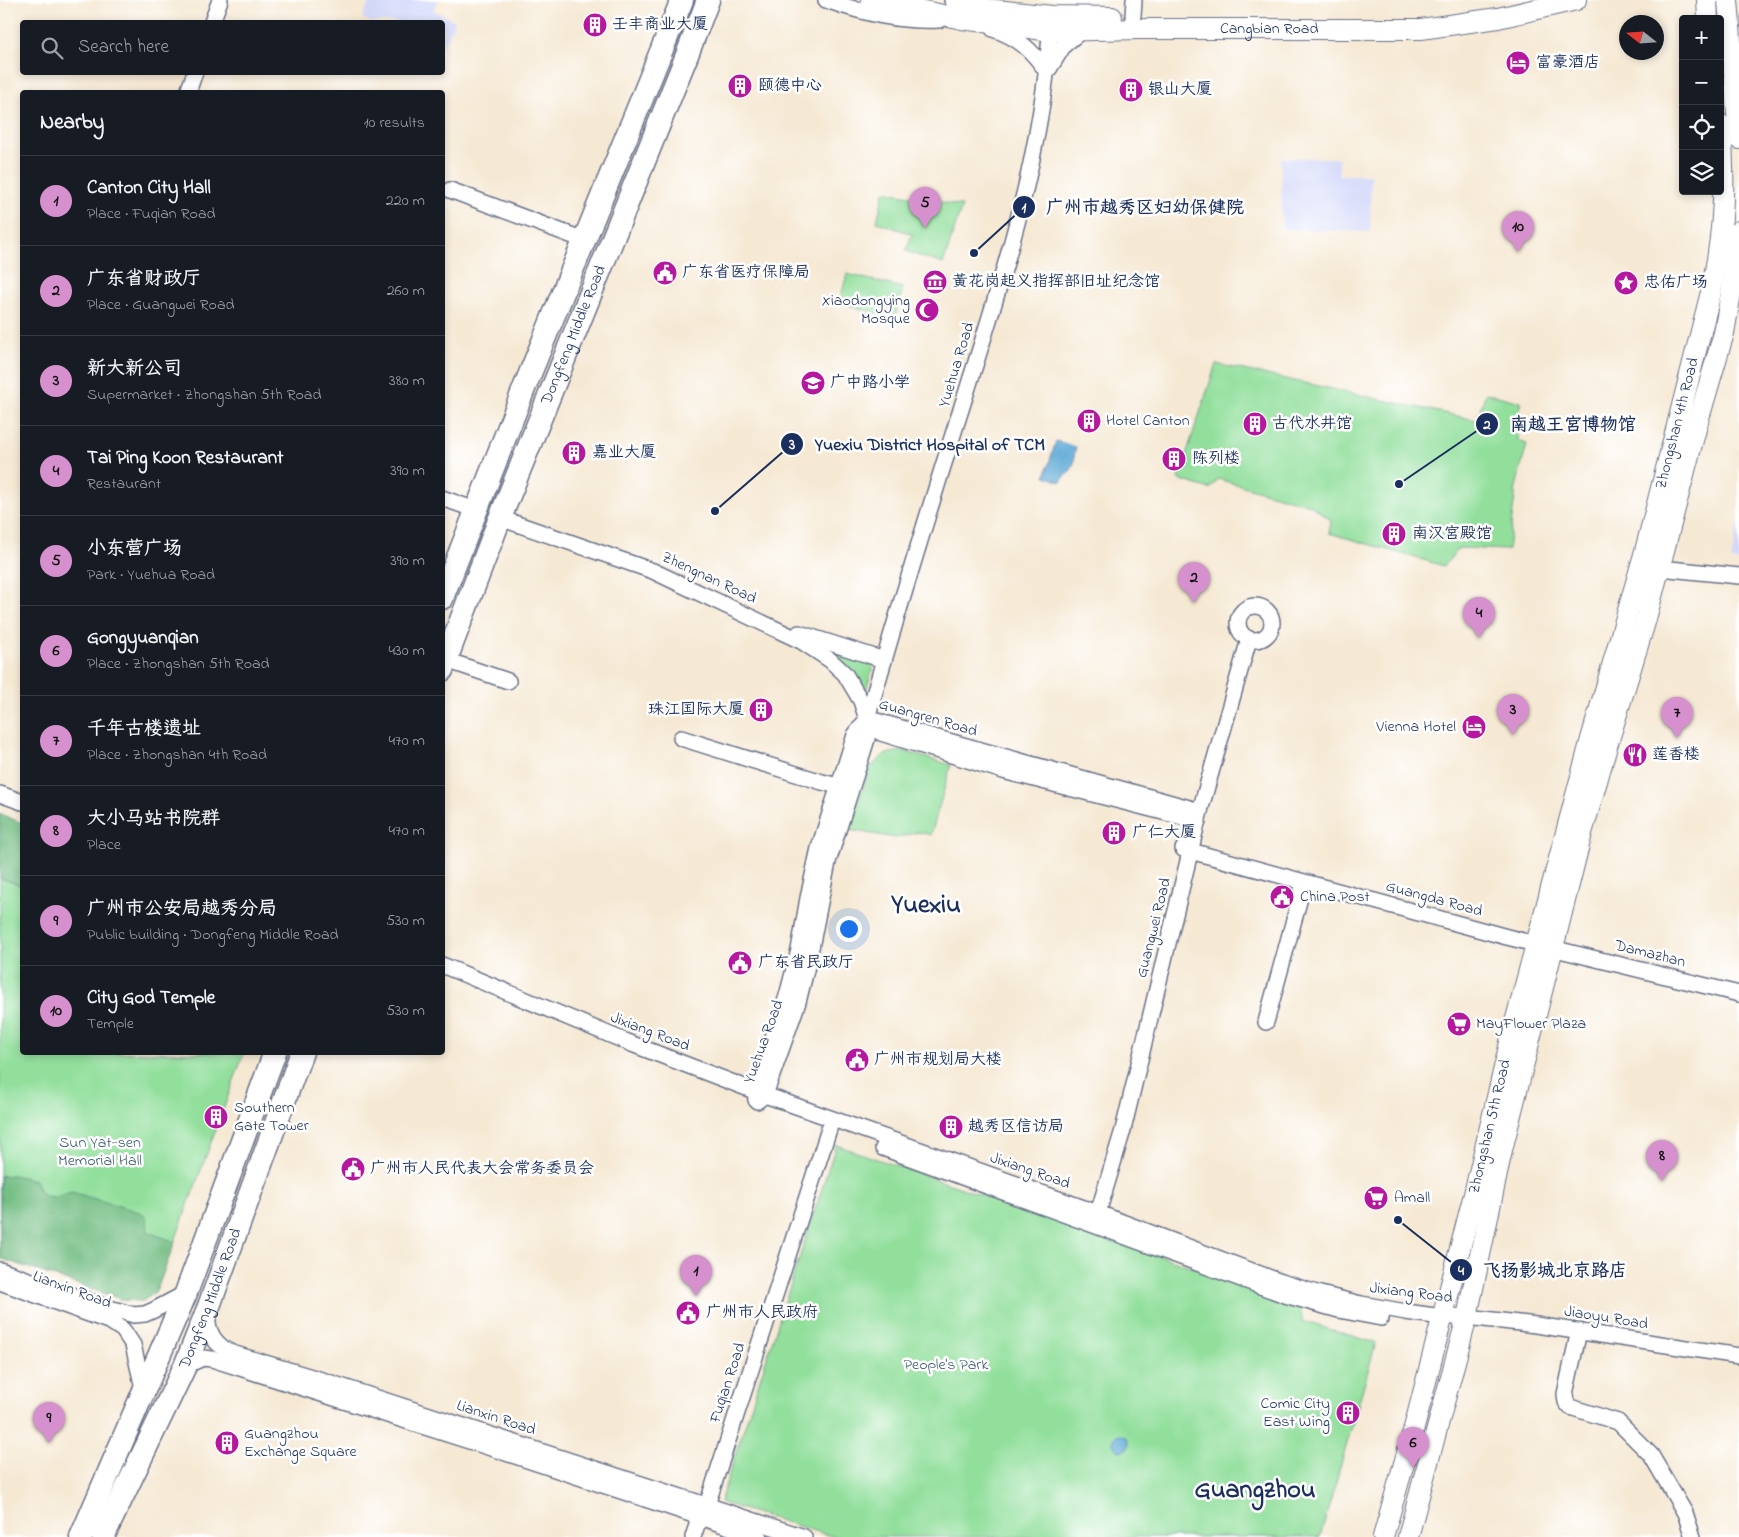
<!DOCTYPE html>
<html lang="en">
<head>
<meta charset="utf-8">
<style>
	body { margin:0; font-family:"Indie Flower","LXGW WenKai TC",sans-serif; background:#242831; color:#f1f3f6 }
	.controls { position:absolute; right:15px; top:15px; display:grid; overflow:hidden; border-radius:5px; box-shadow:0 2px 8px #0003 }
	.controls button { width:45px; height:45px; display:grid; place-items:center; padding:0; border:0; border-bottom:1px solid #363941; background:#171b24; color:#f1f3f6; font:25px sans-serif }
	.compass { position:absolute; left:1619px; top:15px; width:45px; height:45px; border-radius:50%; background:#171b24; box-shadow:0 2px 8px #0003; rotate:287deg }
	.you { position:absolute; left:848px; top:928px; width:18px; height:18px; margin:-12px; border:4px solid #fff; border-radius:50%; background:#1a73e8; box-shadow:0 0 0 8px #1a73e833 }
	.badge { display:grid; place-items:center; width:32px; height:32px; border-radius:50%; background:#d690ce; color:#111; font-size:16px; font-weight:700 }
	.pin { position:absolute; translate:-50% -41px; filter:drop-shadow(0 1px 2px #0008) }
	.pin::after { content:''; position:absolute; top:26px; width:18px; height:15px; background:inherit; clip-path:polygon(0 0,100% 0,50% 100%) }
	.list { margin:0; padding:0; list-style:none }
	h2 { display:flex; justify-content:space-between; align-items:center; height:65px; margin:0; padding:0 20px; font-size:21px }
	h2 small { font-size:16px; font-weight:400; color:#9ea1a6 }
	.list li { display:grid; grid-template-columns:32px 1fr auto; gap:15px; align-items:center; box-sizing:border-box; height:90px; padding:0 20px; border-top:1px solid #363941 }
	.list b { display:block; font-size:19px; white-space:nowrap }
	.list p { margin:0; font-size:16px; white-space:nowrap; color:#9ea1a6 }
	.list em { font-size:16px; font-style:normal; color:#9ea1a6 }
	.icon { flex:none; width:28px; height:28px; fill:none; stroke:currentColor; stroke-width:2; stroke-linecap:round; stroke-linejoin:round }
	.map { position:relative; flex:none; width:1739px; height:1537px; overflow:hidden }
	.search { position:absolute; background:#171b24; box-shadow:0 2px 8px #0003; left:20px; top:20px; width:425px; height:55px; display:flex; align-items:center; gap:12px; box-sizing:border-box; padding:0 18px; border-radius:5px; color:#9ea1a6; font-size:19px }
	.panel { position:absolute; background:#171b24; box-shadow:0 2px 8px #0003; left:20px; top:90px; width:425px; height:965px; border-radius:5px }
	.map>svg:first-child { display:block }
	.built { fill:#d3d8f9 }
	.green { fill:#92df9c; stroke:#56877d }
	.forest { fill:#75be84; stroke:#487671 }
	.water { fill:#5faad7; stroke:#3d6c9a }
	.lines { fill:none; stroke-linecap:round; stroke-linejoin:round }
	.minor-casing { stroke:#687087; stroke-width:18 }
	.major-casing { stroke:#687087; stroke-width:22 }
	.highway-casing { stroke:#687087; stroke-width:25 }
	.minor { stroke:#fff; stroke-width:15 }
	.major { stroke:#fff; stroke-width:20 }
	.highway { stroke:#fff; stroke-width:22 }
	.labels { text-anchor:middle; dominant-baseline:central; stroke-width:5; stroke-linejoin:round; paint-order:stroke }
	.poi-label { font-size:16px; fill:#1b2f5e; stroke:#fff; text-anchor:start }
	.street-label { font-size:16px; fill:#1b2f5e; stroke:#fff }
	.park-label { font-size:16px; fill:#395b6e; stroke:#fff }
	.town-label { font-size:26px; font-weight:bold; fill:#1b2f5e; stroke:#fff }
	.leader { fill:none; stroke:#1b2f5e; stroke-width:2 }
	.callout-dot { fill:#1b2f5e; stroke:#fff; stroke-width:2 }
	.mark-label { font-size:15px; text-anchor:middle; font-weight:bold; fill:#fff }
	.callout-label { font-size:18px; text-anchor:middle; font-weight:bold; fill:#1b2f5e; stroke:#fff; stroke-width:5; stroke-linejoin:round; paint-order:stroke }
</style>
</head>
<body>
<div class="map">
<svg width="1739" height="1537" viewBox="0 0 1739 1537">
	<rect width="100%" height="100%" fill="#fff"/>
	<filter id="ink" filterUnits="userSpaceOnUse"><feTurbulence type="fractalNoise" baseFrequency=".02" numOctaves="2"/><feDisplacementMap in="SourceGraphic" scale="10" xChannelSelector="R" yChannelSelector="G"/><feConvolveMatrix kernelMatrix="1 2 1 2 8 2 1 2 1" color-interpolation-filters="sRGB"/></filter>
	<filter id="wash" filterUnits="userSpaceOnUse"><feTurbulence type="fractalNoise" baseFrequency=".0096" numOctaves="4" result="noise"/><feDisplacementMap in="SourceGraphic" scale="20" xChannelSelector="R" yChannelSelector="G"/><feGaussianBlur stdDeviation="1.12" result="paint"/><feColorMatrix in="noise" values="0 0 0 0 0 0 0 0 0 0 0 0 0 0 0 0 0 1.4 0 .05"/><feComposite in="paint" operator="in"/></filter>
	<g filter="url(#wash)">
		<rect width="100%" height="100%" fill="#f6e9d4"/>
		<g class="built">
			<path d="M370 0H438L433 10 455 21 443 48 442 22H372L362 18Z"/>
			<path d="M1281 158H1339V175H1371L1370 232 1282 229Z"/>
			<path d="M1739 520V561H1731Z"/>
		</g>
		<g class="green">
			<path d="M884 191 962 206 943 264 906 251 912 234 877 222Z"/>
			<path d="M847 274 903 288 895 318 839 303Z"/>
			<path d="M1216 364 1476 420 1486 393 1521 402 1518 441 1527 444 1516 487 1508 550 1459 548 1444 566 1329 533 1331 520 1310 505 1218 479 1210 489 1178 479Z"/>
			<path d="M822 646 874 663 865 695 850 668Z"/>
			<path d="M903 751 951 765 931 835 918 832 896 838 849 830 870 768 885 754Z"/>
			<path d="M0 814 22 823V1052L244 1053 159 1284 155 1292 143 1301 124 1300 0 1258Z"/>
			<path d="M836 1145 1301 1304 1302 1321 1376 1343 1320 1537H834L720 1502Z"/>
		</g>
		<g class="forest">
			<path d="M0 814 22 823V886L0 878V865L2 863 0 862Z"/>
			<path d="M13 1175 35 1180 40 1192 45 1196 55 1197 72 1192 142 1213 147 1219 148 1232 175 1242 159 1284 155 1292 143 1301 124 1300 0 1258V1176Z"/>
		</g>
		<g class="water">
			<path d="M1056 441 1076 447C1073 455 1076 461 1072 468 1069 474 1064 476 1061 482L1045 476Z"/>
			<circle cx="1121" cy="1443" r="8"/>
		</g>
	</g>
	<g filter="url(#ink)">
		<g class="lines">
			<defs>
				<g id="minor">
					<path d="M826 0C863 13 899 22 939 20"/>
					<path d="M952 0 975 7V3"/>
					<path d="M1133 16 1134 0"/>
					<path d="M212 22 220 0"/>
					<path d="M993 29C1018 37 1033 51 1047 72"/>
					<path d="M1049 69 1064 45 1081 31"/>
					<path d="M188 92 195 72"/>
					<path d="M450 190 584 240"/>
					<path d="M442 498 476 510"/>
					<path d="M500 518 653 571 801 641 830 660 845 674 861 701 867 719 873 728 881 733 1003 771 1198 821"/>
					<path d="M1660 568 1739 576"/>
					<circle cx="1255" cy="623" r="17"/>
					<path d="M799 633 884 660"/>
					<path d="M446 660 508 681"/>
					<path d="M869 719 1200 811"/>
					<path d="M681 738 822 782 838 786"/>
					<path d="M0 794 22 802"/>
					<path d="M1183 849 1507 937 1739 994"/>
					<path d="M442 965 632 1044 765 1095 1098 1213 1281 1282 1320 1294 1361 1304 1406 1312 1442 1317H1467L1536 1325 1739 1356"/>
					<path d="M1266 1022 1304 883"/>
					<path d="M756 1100 755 1091 787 996 799 950 808 898 819 848 855 735 867 719"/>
					<path d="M757 1101 765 1095 798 1002 809 958 828 862 867 739V719C895 621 925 523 956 425 998 293 1043 160 1051 21"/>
					<path d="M883 1148 1285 1295 1339 1310 1381 1318"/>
					<path d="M1093 1220 1098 1213 1123 1130 1200 811 1249 639"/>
					<path d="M0 1270 109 1308 134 1315 145 1314 154 1310 186 1293"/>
					<path d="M0 1282 111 1322 123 1330 133 1345 144 1392"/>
					<path d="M208 1314C206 1332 216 1346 232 1353L325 1381 804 1537"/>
					<path d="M1579 1331 1565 1394 1566 1402 1570 1407 1618 1422 1651 1455 1685 1513 1693 1537"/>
					<path d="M185 1366 203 1358 212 1359 488 1447 760 1537"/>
					<path d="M693 1537 700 1516 707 1505 829 1129"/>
				</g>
				<g id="major">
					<path id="s1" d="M871 0 962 19 1051 31 1140 29H1421L1498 18 1576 0"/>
					<path d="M1707 0 1708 19"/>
					<path d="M1728 0 1739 139"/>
					<path d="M969 7 1052 16 1112 17"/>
					<path id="s2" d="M1383 1537 1413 1432 1474 1194 1513 1030 1591 739 1645 551 1710 296C1723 239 1727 182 1720 124"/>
					<path d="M1408 1537 1467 1317 1502 1150 1582 833 1608 743 1646 619 1697 425 1724 333 1734 276 1739 231"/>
				</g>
				<g id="highway">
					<path d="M442 598 525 386 682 0"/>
					<path id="s3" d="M442 670 500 518 687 55 708 0"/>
					<path d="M81 1537 186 1293 275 1052"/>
					<path id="s4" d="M103 1537 185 1366 209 1306 302 1052"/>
				</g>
			</defs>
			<use href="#minor" class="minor-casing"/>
			<use href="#major" class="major-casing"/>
			<use href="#highway" class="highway-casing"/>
			<use href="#minor" class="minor"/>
			<use href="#major" class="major"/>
			<use href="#highway" class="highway"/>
		</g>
	</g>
	<defs>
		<symbol id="building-disc" viewBox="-11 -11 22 22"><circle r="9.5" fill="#b5179e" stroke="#fff"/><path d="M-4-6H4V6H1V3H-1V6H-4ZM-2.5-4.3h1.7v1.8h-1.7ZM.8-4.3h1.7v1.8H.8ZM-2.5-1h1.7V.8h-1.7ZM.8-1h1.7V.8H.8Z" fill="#fff"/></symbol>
		<symbol id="hotel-disc" viewBox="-11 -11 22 22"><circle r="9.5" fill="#b5179e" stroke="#fff"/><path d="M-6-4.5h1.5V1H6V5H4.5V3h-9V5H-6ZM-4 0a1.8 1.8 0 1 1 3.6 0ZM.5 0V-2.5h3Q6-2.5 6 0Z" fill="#fff"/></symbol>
		<symbol id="civic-disc" viewBox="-11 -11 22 22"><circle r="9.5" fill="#b5179e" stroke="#fff"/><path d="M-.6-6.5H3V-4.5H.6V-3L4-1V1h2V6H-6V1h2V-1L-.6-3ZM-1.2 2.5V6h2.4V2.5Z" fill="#fff"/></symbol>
		<symbol id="museum-disc" viewBox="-11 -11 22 22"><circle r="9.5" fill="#b5179e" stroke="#fff"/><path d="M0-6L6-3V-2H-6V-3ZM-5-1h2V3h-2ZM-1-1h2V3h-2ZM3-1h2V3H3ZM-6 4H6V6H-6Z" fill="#fff"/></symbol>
		<symbol id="sight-disc" viewBox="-11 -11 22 22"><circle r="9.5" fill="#b5179e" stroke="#fff"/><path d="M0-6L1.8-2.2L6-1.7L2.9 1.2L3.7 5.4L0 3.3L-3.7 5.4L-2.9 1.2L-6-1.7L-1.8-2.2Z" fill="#fff"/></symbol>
		<symbol id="mosque-disc" viewBox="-11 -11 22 22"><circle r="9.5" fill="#b5179e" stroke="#fff"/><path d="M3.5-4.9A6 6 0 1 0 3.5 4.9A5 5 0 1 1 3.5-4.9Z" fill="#fff"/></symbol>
		<symbol id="school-disc" viewBox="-11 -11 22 22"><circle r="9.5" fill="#b5179e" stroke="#fff"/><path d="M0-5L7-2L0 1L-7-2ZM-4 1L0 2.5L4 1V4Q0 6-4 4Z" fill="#fff"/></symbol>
		<symbol id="restaurant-disc" viewBox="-11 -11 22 22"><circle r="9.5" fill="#b5179e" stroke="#fff"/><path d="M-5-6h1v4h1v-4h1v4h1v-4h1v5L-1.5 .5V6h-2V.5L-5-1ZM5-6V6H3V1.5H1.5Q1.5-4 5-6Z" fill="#fff"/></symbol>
		<symbol id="supermarket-disc" viewBox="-11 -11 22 22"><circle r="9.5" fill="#b5179e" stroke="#fff"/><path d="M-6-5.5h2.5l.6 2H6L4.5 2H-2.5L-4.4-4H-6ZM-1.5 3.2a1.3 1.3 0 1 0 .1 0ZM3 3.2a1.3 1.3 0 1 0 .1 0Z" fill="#fff"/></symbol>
	</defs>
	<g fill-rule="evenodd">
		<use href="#building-disc" x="581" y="11" width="28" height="28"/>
		<use href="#hotel-disc" x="1504" y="49" width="28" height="28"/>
		<use href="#building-disc" x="726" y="72" width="28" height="28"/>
		<use href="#building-disc" x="1117" y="76" width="28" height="28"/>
		<use href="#civic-disc" x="651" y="259" width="28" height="28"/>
		<use href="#museum-disc" x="921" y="268" width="28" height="28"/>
		<use href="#sight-disc" x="1612" y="269" width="28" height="28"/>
		<use href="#mosque-disc" x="913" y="296" width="28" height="28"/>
		<use href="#school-disc" x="799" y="369" width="28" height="28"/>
		<use href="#building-disc" x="1075" y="407" width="28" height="28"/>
		<use href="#building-disc" x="1241" y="410" width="28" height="28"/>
		<use href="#building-disc" x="560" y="439" width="28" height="28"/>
		<use href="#building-disc" x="1160" y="445" width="28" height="28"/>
		<use href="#building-disc" x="1380" y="520" width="28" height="28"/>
		<use href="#building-disc" x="747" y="696" width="28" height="28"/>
		<use href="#hotel-disc" x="1460" y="713" width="28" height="28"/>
		<use href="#restaurant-disc" x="1621" y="741" width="28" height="28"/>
		<use href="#building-disc" x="1100" y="819" width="28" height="28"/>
		<use href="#civic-disc" x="1268" y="883" width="28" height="28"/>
		<use href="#civic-disc" x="726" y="949" width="28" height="28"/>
		<use href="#supermarket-disc" x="1445" y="1010" width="28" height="28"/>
		<use href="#civic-disc" x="843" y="1046" width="28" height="28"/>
		<use href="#building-disc" x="202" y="1103" width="28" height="28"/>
		<use href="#building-disc" x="937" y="1113" width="28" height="28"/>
		<use href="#civic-disc" x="339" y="1155" width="28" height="28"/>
		<use href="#supermarket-disc" x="1362" y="1184" width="28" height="28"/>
		<use href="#civic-disc" x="674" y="1299" width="28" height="28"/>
		<use href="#building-disc" x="1334" y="1399" width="28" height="28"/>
		<use href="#building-disc" x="213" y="1429" width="28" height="28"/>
	</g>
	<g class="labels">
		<g class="poi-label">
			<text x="612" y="25">壬丰商业大厦</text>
			<text x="1536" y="63">富豪酒店</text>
			<text x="758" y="86">颐德中心</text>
			<text x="1148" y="90">银山大厦</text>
			<text x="682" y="273">广东省医疗保障局</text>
			<text x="952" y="282">黄花岗起义指挥部旧址纪念馆</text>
			<text x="1644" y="283">忠佑广场</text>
			<text x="910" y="301" text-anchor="end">Xiaodongying<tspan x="910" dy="18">Mosque</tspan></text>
			<text x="830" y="383">广中路小学</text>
			<text x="1106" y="421">Hotel Canton</text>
			<text x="1272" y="424">古代水井馆</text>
			<text x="592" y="453">嘉业大厦</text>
			<text x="1192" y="459">陈列楼</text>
			<text x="1412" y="534">南汉宫殿馆</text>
			<text x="744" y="710" text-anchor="end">珠江国际大厦</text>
			<text x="1456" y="727" text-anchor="end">Vienna Hotel</text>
			<text x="1652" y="755">莲香楼</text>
			<text x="1132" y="833">广仁大厦</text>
			<text x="1300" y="897">China Post</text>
			<text x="758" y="963">广东省民政厅</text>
			<text x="1476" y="1024">MayFlower Plaza</text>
			<text x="874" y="1060">广州市规划局大楼</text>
			<text x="234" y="1108">Southern<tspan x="234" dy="18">Gate Tower</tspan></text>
			<text x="968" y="1127">越秀区信访局</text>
			<text x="370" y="1169">广州市人民代表大会常务委员会</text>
			<text x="1394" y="1198">Amall</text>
			<text x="706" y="1313">广州市人民政府</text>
			<text x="1330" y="1404" text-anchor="end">Comic City<tspan x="1330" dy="18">East Wing</tspan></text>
			<text x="244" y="1434">Guangzhou<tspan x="244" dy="18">Exchange Square</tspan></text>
		</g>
		<g class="street-label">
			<text stroke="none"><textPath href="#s1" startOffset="401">Cangbian Road</textPath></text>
			<text stroke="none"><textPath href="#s3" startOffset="360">Dongfeng Middle Road</textPath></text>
			<text transform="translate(957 365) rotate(-73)">Yuehua Road</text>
			<text stroke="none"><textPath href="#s2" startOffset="1152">Zhongshan 4th Road</textPath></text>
			<text transform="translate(709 578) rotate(25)">Zhengnan Road</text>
			<text transform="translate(928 718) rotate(16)">Guangren Road</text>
			<text transform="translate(1434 899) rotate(15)">Guangda Road</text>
			<text transform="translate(1154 928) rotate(-76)">Guangwei Road</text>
			<text transform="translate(1650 954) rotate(14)">Damazhan</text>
			<text transform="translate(650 1032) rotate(21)">Jixiang Road</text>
			<text transform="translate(764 1042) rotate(-70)">Yuehua Road</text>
			<text stroke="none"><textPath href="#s2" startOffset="424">Zhongshan 5th Road</textPath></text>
			<text transform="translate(1030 1171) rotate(19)">Jixiang Road</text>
			<text transform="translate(72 1290) rotate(20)">Lianxin Road</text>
			<text transform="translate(1411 1293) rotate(7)">Jixiang Road</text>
			<text stroke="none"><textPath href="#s4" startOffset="262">Dongfeng Middle Road</textPath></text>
			<text transform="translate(1606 1318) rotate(9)">Jiaoyu Road</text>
			<text transform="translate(728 1383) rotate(-72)">Fuqian Road</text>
			<text transform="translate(496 1418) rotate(18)">Lianxin Road</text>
		</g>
		<g class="park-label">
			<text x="100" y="1143">Sun Yat-sen<tspan x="100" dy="18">Memorial Hall</tspan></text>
			<text x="946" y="1365">People's Park</text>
		</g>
		<g class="town-label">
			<text x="926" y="906">Yuexiu</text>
			<text x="1255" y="1491">Guangzhou</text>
		</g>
	</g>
	<path class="leader" d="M974 253L1024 207M1399 484L1487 424M715 511L792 444M1398 1220L1461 1270"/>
	<g class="callout-dot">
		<circle cx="974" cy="253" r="5"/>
		<circle cx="1399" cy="484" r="5"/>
		<circle cx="715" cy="511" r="5"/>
		<circle cx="1398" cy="1220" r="5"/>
		<circle cx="1024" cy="207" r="12"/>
		<circle cx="1487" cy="424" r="12"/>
		<circle cx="792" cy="444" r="12"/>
		<circle cx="1461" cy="1270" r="12"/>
	</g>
	<g class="mark-label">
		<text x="1024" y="212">1</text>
		<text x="1487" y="429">2</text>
		<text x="792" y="449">3</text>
		<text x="1461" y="1275">4</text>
	</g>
	<g class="callout-label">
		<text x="1145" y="213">广州市越秀区妇幼保健院</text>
		<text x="1573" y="430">南越王宫博物馆</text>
		<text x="930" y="450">Yuexiu District Hospital of TCM</text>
		<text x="1555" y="1276">飞扬影城北京路店</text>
	</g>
</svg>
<div class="controls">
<button>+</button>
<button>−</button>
<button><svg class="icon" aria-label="locate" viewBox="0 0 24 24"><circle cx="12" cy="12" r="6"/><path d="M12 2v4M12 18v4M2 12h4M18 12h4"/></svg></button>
<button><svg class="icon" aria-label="layers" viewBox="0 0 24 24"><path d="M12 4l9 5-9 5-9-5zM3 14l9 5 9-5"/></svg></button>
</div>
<svg class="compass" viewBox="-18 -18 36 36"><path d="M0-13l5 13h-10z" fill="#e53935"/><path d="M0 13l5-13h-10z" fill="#9ea1a6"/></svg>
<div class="you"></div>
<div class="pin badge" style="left:696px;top:1296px">1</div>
<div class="pin badge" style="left:1194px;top:603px">2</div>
<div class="pin badge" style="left:1513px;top:735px">3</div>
<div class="pin badge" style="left:1479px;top:638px">4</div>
<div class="pin badge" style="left:925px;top:228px">5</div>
<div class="pin badge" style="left:1413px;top:1468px">6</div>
<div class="pin badge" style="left:1677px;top:738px">7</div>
<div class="pin badge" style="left:1662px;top:1181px">8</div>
<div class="pin badge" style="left:49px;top:1443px">9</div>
<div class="pin badge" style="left:1518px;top:252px">10</div>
<div class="search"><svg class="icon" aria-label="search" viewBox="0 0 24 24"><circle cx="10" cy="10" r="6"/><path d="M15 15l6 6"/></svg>Search here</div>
<section class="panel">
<h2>Nearby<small>10 results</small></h2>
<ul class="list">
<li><span class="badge">1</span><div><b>Canton City Hall</b><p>Place · Fuqian Road</p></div><em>220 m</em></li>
<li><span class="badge">2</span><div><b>广东省财政厅</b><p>Place · Guangwei Road</p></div><em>260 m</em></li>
<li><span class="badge">3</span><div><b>新大新公司</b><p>Supermarket · Zhongshan 5th Road</p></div><em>380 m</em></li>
<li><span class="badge">4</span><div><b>Tai Ping Koon Restaurant</b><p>Restaurant</p></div><em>390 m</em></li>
<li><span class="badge">5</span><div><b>小东营广场</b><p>Park · Yuehua Road</p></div><em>390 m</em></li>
<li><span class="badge">6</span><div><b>Gongyuanqian</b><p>Place · Zhongshan 5th Road</p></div><em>430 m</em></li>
<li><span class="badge">7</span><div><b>千年古楼遗址</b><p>Place · Zhongshan 4th Road</p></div><em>470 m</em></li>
<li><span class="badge">8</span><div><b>大小马站书院群</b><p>Place</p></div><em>470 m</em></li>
<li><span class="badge">9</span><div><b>广州市公安局越秀分局</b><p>Public building · Dongfeng Middle Road</p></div><em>530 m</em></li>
<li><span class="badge">10</span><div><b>City God Temple</b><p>Temple</p></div><em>530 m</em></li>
</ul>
</section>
</div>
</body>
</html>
